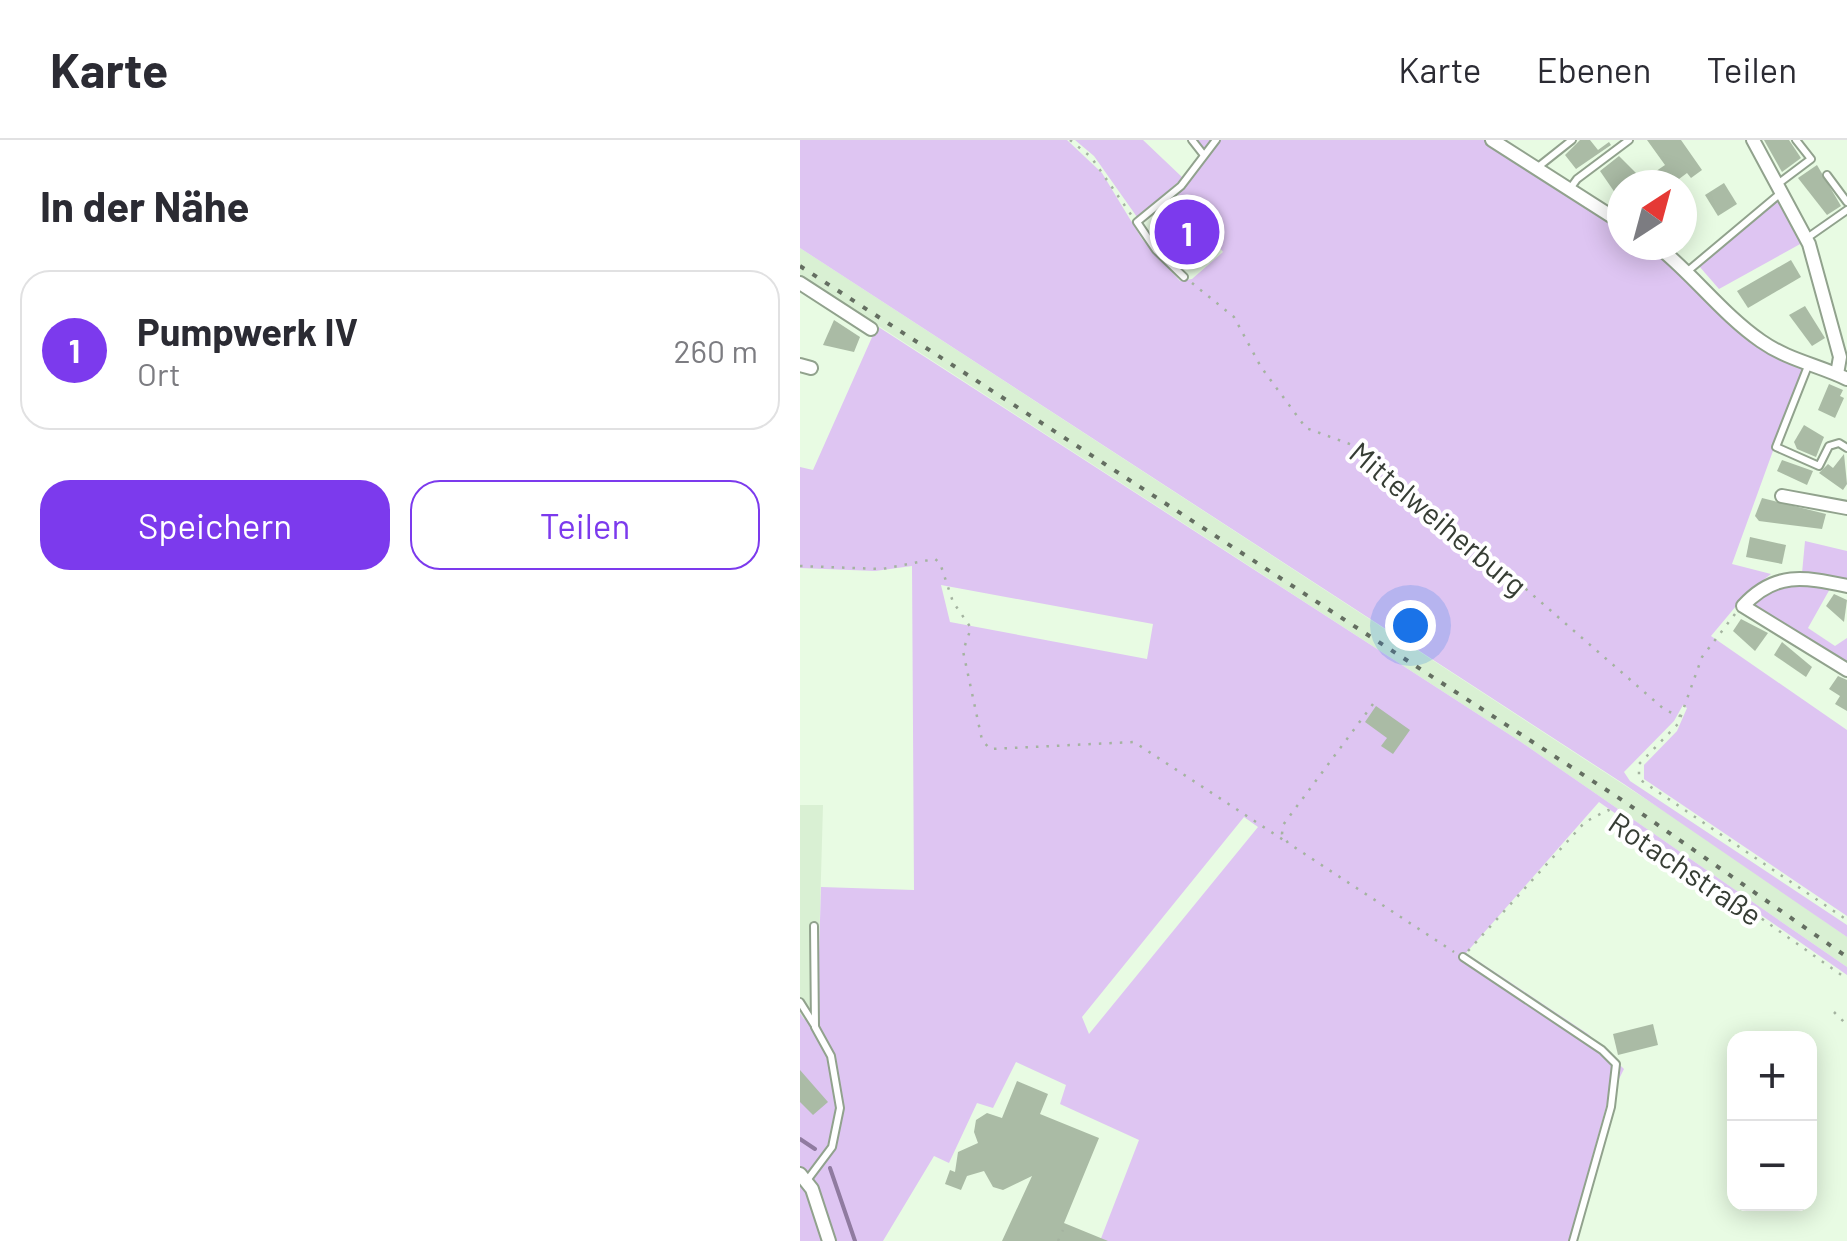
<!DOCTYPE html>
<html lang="de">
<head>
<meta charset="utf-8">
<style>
	body { margin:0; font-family:Barlow,sans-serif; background:#f2f2f3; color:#2b2b33 }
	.controls { position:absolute; right:30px; bottom:30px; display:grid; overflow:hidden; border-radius:20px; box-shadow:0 5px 25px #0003 }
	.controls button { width:90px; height:90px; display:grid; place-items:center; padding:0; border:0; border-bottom:2px solid #e1e1e2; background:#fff; color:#2b2b33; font:50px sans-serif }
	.compass { position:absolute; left:807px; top:30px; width:90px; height:90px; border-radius:50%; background:#fff; box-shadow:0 5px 25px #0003; rotate:36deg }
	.you { position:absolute; left:610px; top:485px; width:35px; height:35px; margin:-25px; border:8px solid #fff; border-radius:50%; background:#1a73e8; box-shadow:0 0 0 15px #1a73e833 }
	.badge { display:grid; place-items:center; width:65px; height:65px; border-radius:50%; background:#7c3aed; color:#fff; font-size:32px; font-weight:700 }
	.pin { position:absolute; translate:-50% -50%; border:5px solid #fff; box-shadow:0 2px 10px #0006 }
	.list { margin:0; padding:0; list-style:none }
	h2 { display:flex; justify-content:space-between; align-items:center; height:130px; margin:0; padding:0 40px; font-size:42px }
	h2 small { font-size:32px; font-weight:400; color:#7c7c81 }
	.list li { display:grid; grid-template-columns:65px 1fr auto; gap:30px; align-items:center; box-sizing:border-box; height:160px; margin:0 20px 20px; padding:0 20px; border:2px solid #e1e1e2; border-radius:30px }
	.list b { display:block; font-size:38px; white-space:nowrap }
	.list p { margin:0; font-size:32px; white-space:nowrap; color:#7c7c81 }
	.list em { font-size:32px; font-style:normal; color:#7c7c81 }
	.actions { display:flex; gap:20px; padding:30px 40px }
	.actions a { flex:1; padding:22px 0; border:2px solid #7c3aed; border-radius:30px; text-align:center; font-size:35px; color:#7c3aed }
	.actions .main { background:#7c3aed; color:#fff }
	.map { position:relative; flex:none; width:1047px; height:1101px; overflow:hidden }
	header { display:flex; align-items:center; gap:60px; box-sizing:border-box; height:140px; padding:0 50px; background:#fff; border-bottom:2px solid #e1e1e2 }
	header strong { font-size:48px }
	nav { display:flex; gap:55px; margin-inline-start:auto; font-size:35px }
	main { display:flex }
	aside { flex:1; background:#fff }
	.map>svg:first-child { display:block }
	.built { fill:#d9f0d3 }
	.green { fill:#dec5f2; fill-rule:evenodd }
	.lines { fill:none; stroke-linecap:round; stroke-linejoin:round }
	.stream { stroke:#907ba0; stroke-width:4 }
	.building { fill:#aabba5 }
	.service-casing { stroke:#91a28d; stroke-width:10 }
	.minor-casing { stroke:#91a28d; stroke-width:16 }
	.path { stroke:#a4b3a0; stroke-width:2.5; stroke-dasharray:2.5 8; stroke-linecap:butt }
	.service { stroke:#fff; stroke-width:6 }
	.minor { stroke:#fff; stroke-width:12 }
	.rail { stroke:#646e61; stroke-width:4; stroke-dasharray:5 10; stroke-linecap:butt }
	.labels { text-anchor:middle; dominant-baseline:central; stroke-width:8; stroke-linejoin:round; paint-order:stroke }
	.street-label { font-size:30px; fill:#363d34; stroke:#fff }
</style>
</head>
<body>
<header>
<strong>Karte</strong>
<nav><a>Karte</a><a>Ebenen</a><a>Teilen</a></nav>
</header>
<main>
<aside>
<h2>In der Nähe<small></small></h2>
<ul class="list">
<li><span class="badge">1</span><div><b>Pumpwerk IV</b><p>Ort</p></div><em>260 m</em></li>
</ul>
<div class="actions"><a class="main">Speichern</a><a>Teilen</a></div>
</aside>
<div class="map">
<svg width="1047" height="1101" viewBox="0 0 1047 1101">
	<rect width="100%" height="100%" fill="#e8fbe3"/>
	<g class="built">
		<path d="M0 108 904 697 1047 797V827L721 602 0 135Z"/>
		<path d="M0 665H23L17 879H4L0 873Z"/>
	</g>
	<g class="green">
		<path d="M0 0H267L302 33 342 99 380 141 392 139 423 112 378 55 407 17 397 0H684L822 91V105C884 105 935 204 1003 228L932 424 971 434 947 453 911 496 1047 590V776L844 639V625L877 591 887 568 883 565 874 581 824 632 830 641 1047 785V797L824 644 0 108Z"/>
		<path d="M275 0H343L383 38 337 77 294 16Z"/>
		<path d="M980 58 1002 103 919 149 899 126Z"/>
		<path d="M77 186 721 602 1047 827V835L799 662 666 813 788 894 824 929 807 963 769 1101H300L339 1000 260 964 266 945 216 922 193 968 177 963 149 1023 134 1016 83 1101H0V873L4 879 17 878 21 747 114 750 112 426 75 431 0 428V327L13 330ZM141 445 353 484 347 519 150 482ZM444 677 458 687 289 894 282 877Z"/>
		<path d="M1005 401 1047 411V442L1002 433Z"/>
		<path d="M1000 443 1031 447 1008 488 1035 506 1047 498V525L952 465 964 450Z"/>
	</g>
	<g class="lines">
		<g class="stream">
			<path d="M0 999 15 1009"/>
			<path d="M30 1028 55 1101"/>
		</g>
	</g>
	<g class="building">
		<path d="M780 0H790L798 10 809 2 811 5 776 29 765 15Z"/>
		<path d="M847 0H881L902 30 891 38 887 33 871 45H856L849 36 865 25Z"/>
		<path d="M964 0H989L1001 18 982 32Z"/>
		<path d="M819 16 837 34 822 45V63L800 31Z"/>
		<path d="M1017 25 1041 66 1027 75 998 38Z"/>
		<path d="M924 43 937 64 918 76 905 55Z"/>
		<path d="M378 61 415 105 395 123 358 79Z"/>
		<path d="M991 120 1001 137 948 168 937 151Z"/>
		<path d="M1005 166 1025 198 1012 206 989 175Z"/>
		<path d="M34 180 60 197 54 212 23 205Z"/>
		<path d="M1029 244 1043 250 1040 256 1044 258 1035 278 1018 270Z"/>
		<path d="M1004 285 1024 297 1016 317 997 309 994 302Z"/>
		<path d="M1044 314 1047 344 1043 350 1019 333 1028 324 1033 328Z"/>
		<path d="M982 320 1013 331 1007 345 977 331Z"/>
		<path d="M962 358 1026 374 1022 389 959 381 955 376Z"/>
		<path d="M950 397 986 405 982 424 946 417Z"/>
		<path d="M1034 454 1047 460 1044 482 1026 466Z"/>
		<path d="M941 479 968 493 955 511 933 491Z"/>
		<path d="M982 502 1012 527 1006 537 974 515Z"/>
		<path d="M1038 536 1047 540V571L1035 564 1040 556 1029 549Z"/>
		<path d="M576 566 610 590 593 614 581 606 587 598 565 582Z"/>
		<path d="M853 884 858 905 818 915 813 894Z"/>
		<path d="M0 930 28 962 13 975 0 962Z"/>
		<path d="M217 941 248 954 240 974 299 998 264 1083 308 1101H202L232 1036 203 1050 193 1047 184 1031 167 1036 161 1050 145 1044 150 1030 155 1032 158 1012 178 1003 174 992 176 980 187 973 202 978Z"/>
	</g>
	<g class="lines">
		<defs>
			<g id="service">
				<path d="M392 0 403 14"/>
				<path d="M738 27 772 0"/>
				<path d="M1027 35 1047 62"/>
				<path d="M979 43 1011 19 996 0"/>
				<path d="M769 50 777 39 829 0"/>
				<path d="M1007 98 1047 70"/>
				<path d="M889 130 982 52"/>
				<path d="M384 137 356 110 337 82 381 46 416 0"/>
				<path d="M1008 226 976 307 1019 326 1029 306 1039 303 1047 308"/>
				<path d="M663 817 802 910 816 924 811 967 773 1101"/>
				<path d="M0 862 15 886"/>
				<path d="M8 1039 32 1007 40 968 31 916 15 887 14 786"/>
			</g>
			<g id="minor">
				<path d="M692 0 822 83"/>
				<path d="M953 0 1009 104 1040 217 1037 234"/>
				<path d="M856 105C893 134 922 174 961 201 988 220 1018 225 1047 239"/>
				<path d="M0 143 71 189"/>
				<path d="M0 225 11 228"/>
				<path d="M982 356 1047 368"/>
				<path d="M1047 446C1004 437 975 431 943 466L1047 530"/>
				<path d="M0 1034 12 1049 29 1101"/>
			</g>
		</defs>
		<use href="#service" class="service-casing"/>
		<use href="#minor" class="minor-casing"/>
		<g class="path">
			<path d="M270 0 291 17 332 76"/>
			<path d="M392 143 434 177 461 227 506 288 566 310 865 570 880 576"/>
			<path d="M0 426 82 429 135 419 140 423 153 462 171 488 163 511 182 600 190 609 334 602 485 701"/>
			<path d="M935 474 902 517 878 584 839 624V639L1047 780"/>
			<path d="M573 564 483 685 482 694 488 703 654 812"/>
			<path d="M668 811 785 682 808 670 1047 839"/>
			<path d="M1034 872 1047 885"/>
			<path d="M258 1101 263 1090"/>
		</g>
		<use href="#service" class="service"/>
		<use href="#minor" class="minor"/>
		<path class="rail" d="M0 126 825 662 1047 817"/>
	</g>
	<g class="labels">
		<g class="street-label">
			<text transform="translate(639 378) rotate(40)">Mittelweiherburg</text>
			<text transform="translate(886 728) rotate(34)">Rotachstraße</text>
		</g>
	</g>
</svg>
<div class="controls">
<button>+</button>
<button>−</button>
</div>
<svg class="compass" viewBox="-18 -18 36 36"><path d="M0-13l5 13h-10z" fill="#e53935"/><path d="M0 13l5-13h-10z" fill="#7c7c81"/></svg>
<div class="you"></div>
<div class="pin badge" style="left:387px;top:92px">1</div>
</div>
</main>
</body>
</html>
